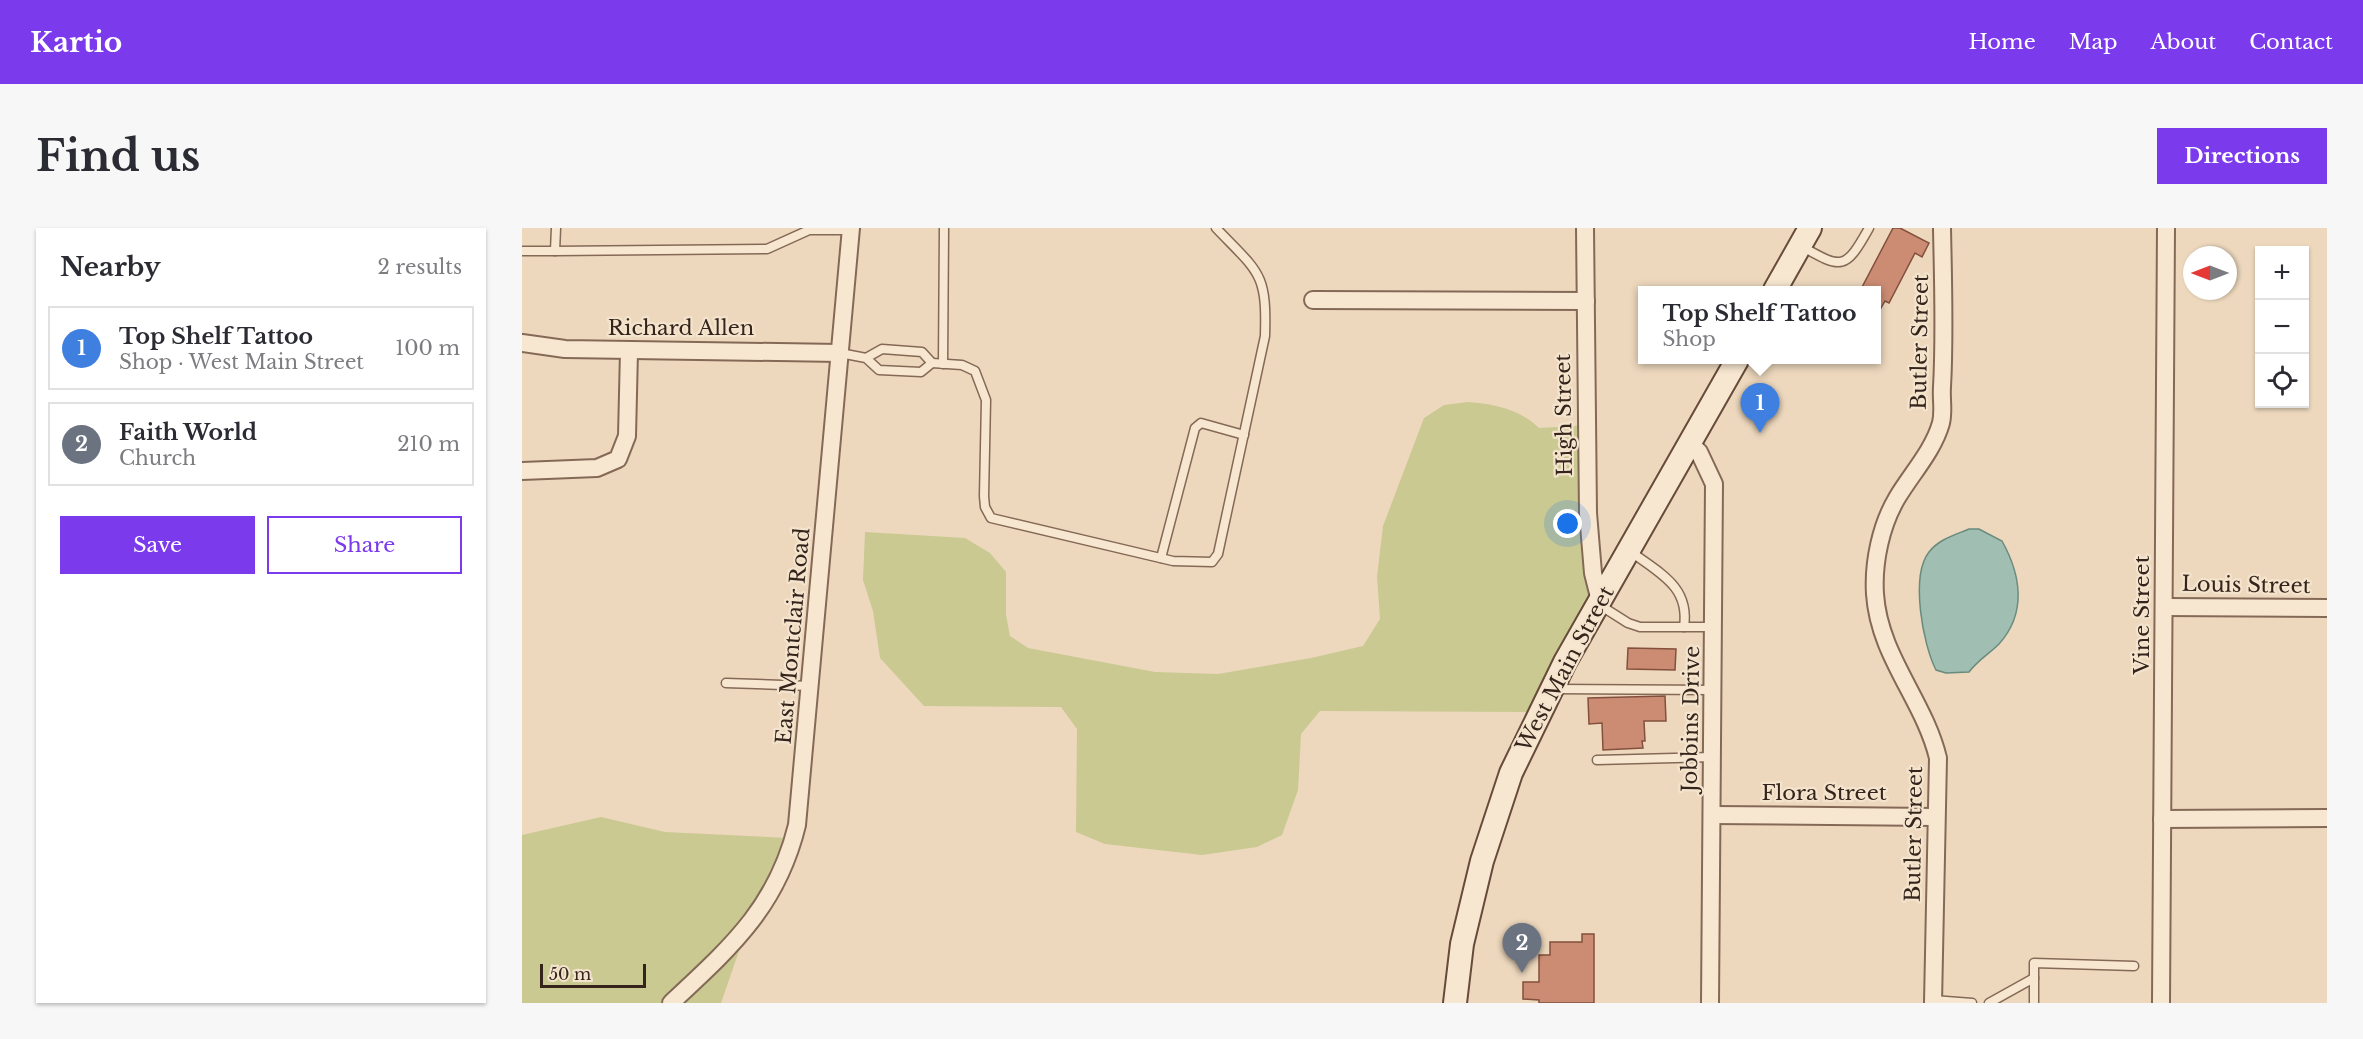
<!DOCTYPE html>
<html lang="en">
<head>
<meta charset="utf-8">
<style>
	body { margin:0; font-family:"Libre Baskerville",serif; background:#f7f7f7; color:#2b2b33 }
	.controls { position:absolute; right:18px; top:18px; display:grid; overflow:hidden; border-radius:0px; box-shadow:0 2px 4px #0004 }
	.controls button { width:54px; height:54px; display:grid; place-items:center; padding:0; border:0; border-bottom:2px solid #e1e1e2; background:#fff; color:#2b2b33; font:30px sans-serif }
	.compass { position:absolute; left:1661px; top:18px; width:54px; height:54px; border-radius:50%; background:#fff; box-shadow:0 2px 4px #0004; rotate:270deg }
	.scale { position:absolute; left:18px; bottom:15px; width:106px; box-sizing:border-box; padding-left:6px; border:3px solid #34241b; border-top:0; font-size:16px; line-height:21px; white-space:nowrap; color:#34241b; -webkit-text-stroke:4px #f4e4cd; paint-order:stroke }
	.you { position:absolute; left:1046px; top:296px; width:21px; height:21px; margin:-15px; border:4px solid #fff; border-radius:50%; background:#1a73e8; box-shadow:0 0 0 9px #1a73e833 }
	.badge { display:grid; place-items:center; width:39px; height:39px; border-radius:50%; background:#7c3aed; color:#fff; font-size:20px; font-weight:700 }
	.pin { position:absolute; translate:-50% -50px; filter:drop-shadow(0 2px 3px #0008) }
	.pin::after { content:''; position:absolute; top:32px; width:21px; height:18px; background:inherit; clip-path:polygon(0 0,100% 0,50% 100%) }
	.popup { position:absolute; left:1116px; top:58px; width:243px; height:78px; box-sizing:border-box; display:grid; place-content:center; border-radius:0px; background:#fff; filter:drop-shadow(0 2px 4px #0005); font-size:20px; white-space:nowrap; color:#7c7c81 }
	.popup b { font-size:22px; color:#2b2b33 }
	.popup::after { content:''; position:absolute; left:50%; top:100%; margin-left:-12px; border:12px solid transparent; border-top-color:#fff }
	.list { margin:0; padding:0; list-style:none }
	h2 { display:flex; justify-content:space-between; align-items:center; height:78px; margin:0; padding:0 24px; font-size:26px }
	h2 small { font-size:20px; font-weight:400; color:#7c7c81 }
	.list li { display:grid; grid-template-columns:39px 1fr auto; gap:18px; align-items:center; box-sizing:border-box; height:84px; margin:0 12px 12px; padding:0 12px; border:2px solid #e1e1e2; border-radius:0px }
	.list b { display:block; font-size:22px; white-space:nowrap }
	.list p { margin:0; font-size:20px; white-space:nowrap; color:#7c7c81 }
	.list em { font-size:20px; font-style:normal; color:#7c7c81 }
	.actions { display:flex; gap:12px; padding:18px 24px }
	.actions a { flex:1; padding:14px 0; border:2px solid #7c3aed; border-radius:0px; text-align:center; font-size:21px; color:#7c3aed }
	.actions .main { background:#7c3aed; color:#fff }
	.icon { flex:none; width:33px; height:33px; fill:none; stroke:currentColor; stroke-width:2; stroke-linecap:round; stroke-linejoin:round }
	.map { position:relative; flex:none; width:1805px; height:775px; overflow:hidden; border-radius:0px }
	header { display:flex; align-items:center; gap:36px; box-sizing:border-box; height:84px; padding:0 30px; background:#7c3aed; color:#fff }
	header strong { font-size:28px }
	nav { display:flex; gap:33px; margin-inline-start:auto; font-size:21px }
	.intro { display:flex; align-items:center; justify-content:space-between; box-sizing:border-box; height:144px; padding:0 36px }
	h1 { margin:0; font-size:42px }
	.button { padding:15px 27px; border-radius:0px; background:#7c3aed; color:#fff; font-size:21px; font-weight:700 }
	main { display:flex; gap:36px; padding:0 36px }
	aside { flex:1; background:#fff; border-radius:0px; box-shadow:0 2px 4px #0004 }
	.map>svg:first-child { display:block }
	.green { fill:#cac992 }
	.water { fill:#a1beb2; stroke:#698b7e; stroke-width:1.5 }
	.building { fill:#cb8c73; stroke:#83503d; stroke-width:1.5 }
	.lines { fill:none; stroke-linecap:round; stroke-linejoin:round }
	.lane-casing { stroke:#846957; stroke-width:11 }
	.street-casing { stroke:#846957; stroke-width:20 }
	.secondary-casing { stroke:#664a3a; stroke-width:26 }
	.lane { stroke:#f8e7d0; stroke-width:8 }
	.street { stroke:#f8e7d0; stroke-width:16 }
	.secondary { stroke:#f8e7d0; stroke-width:22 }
	.labels { text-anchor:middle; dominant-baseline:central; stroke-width:4.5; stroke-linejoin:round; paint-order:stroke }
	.street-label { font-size:21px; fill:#34241b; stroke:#f4e4cd }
</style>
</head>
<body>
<header>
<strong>Kartio</strong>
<nav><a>Home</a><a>Map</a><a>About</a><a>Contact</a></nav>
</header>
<div class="intro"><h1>Find us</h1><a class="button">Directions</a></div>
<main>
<aside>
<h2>Nearby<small>2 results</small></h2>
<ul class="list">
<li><span class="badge" style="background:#3f7fe0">1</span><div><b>Top Shelf Tattoo</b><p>Shop · West Main Street</p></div><em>100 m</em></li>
<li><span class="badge" style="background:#6b7280">2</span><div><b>Faith World</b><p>Church</p></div><em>210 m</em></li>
</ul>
<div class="actions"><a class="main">Save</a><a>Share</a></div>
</aside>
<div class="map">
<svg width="1805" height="775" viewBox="0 0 1805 775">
	<rect width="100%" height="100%" fill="#edd8bd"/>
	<g class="green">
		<path d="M946 174C972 176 998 181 1017 200L1069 197 1075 361 1009 484 798 483 779 506 776 562 760 607 735 619 680 627 583 616 554 604 555 501 539 479 402 478 358 430 351 383 341 352 343 304 443 310 468 325 484 344V387L488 408 506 420 633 444 696 446 789 430 841 418 858 391 855 349 861 298 902 190 922 177Z"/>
		<path d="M79 589 143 604 266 610 225 700 199 775H0V607Z"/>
	</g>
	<path class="water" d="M1447 301H1457L1480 313C1499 347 1505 385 1477 416 1467 426 1456 432 1447 444L1424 445 1414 442C1401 417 1388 348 1407 324 1417 311 1433 307 1447 301Z"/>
	<g class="building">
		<path d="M1371 0H1378L1407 15 1400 29 1393 25 1367 75 1363 73 1355 87V63H1338Z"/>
		<path d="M1106 420 1154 421 1153 442 1105 441Z"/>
		<path d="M1143 468 1144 493H1122L1123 513H1120L1121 520 1081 522 1080 495 1067 496 1066 470Z"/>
		<path d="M1060 706H1072V775H1017V772L1001 771V754H1017V727H1028V714H1060Z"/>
	</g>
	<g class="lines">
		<defs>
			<g id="lane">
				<path d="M1279 18C1320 41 1323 43 1347 0"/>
				<path d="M0 23H33L34 0"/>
				<path d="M33 23 245 21 287 2H329"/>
				<path d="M318 125 344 130 357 142 399 144 410 135 400 124 360 121 344 130"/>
				<path d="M410 135 440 137 453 143 464 172 462 268 463 279 469 290 651 333 690 334 696 326 743 108C745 44 737 45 694 0"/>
				<path d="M421 136 422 0"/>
				<path d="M1108 323C1137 345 1168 358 1162 399"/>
				<path d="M639 330 673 200 679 195 722 207"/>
				<path d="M1076 376 1106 395 1118 399H1192"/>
				<path d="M204 455 288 458"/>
				<path d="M1032 461 1192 462"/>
				<path d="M1075 532 1191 529"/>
				<path d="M1411 772 1450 775"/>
				<path d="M1467 775 1512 750"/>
				<path d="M1512 775V735L1612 738"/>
			</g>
			<g id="street">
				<path d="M1063 0 1066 285 1071 345 1078 373"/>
				<path d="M791 72 1064 73"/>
				<path d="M0 115 43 121 318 125"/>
				<path d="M1168 215 1177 224 1192 256 1188 775"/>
				<path d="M0 243 75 240 96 231 105 208 107 123"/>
				<path d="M1643 379 1805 380"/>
				<path d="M1190 587 1414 589"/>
				<path d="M1640 591 1805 590"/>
				<path d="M149 775C209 719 255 679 275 597L329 0"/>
				<path d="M1411 775 1416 530C1402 472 1357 428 1353 366 1351 334 1359 297 1375 270 1390 245 1411 223 1419 195 1422 182 1419 172 1420 159 1423 106 1421 53 1420 0"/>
				<path d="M1639 775 1644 0"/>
			</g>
			<g id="secondary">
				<path d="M1253 62 1288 0"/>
				<path d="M933 775 940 716 960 633 989 545 1043 434 1215 132"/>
			</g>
		</defs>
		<use href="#lane" class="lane-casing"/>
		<use href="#street" class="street-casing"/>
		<use href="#secondary" class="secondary-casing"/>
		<use href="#lane" class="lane"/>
		<use href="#street" class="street"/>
		<use href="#secondary" class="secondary"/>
	</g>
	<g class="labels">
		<g class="street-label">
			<text x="159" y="100">Richard Allen</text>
			<text transform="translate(1398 114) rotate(-89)">Butler Street</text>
			<text transform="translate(1042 187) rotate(-91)">High Street</text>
			<text transform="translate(1724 357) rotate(1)">Louis Street</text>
			<text transform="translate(1620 387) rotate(-90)">Vine Street</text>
			<text transform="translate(271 408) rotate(-85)">East Montclair Road</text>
			<text transform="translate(1043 441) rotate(-62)">West Main Street</text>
			<text transform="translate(1169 491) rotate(-89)">Jobbins Drive</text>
			<text x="1302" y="565">Flora Street</text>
			<text transform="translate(1392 606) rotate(-89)">Butler Street</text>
		</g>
	</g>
</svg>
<div class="controls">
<button>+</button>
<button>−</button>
<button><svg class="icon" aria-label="locate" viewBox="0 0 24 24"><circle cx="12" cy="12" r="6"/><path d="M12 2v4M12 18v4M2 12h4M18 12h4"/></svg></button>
</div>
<svg class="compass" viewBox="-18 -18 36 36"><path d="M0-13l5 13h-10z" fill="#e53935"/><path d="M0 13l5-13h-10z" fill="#7c7c81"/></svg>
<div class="scale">50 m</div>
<div class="you"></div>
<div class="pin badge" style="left:1238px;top:205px;background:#3f7fe0">1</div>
<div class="popup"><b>Top Shelf Tattoo</b>Shop</div>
<div class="pin badge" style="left:1000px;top:745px;background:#6b7280">2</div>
</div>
</main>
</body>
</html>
